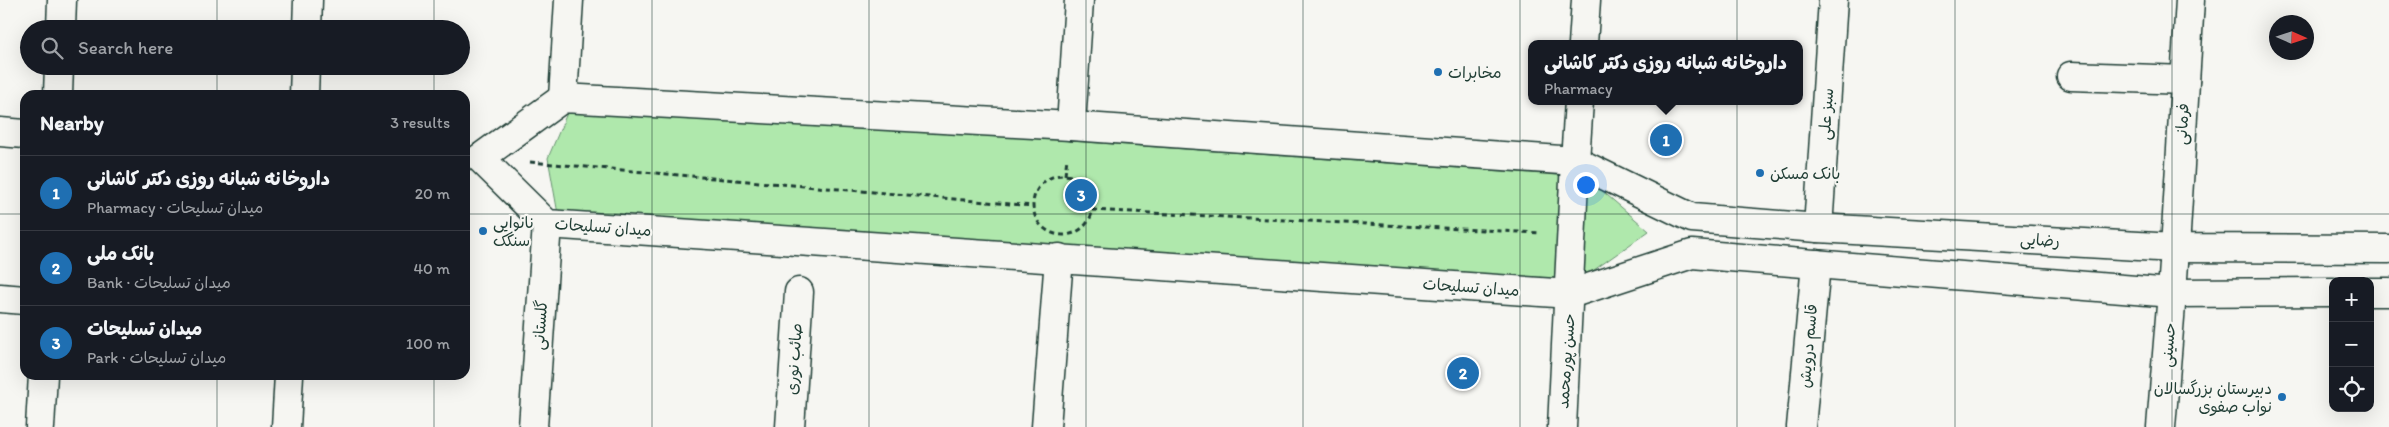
<!DOCTYPE html>
<html lang="en">
<head>
<meta charset="utf-8">
<style>
	body { margin:0; font-family:Itim,"Playpen Sans Arabic",sans-serif; background:#242831; color:#f1f3f6 }
	.controls { position:absolute; right:15px; bottom:15px; display:grid; overflow:hidden; border-radius:10px; box-shadow:0 5px 20px #0002 }
	.controls button { width:45px; height:45px; display:grid; place-items:center; padding:0; border:0; border-bottom:1px solid #363941; background:#171b24; color:#f1f3f6; font:25px sans-serif }
	.compass { position:absolute; left:2269px; top:15px; width:45px; height:45px; border-radius:50%; background:#171b24; box-shadow:0 5px 20px #0002; rotate:93deg }
	.you { position:absolute; left:1585px; top:184px; width:18px; height:18px; margin:-12px; border:4px solid #fff; border-radius:50%; background:#1a73e8; box-shadow:0 0 0 8px #1a73e833 }
	.badge { display:grid; place-items:center; width:32px; height:32px; border-radius:50%; background:#1f6fb2; color:#fff; font-size:16px; font-weight:700 }
	.pin { position:absolute; translate:-50% -50%; border:2px solid #fff; box-shadow:0 1px 5px #0006 }
	.popup { position:absolute; left:1528px; top:40px; width:275px; height:65px; box-sizing:border-box; display:grid; place-content:center; border-radius:10px; background:#171b24; filter:drop-shadow(0 1px 4px #0005); font-size:16px; white-space:nowrap; color:#9ea1a6 }
	.popup b { font-size:19px; color:#f1f3f6 }
	.popup::after { content:''; position:absolute; left:50%; top:100%; margin-left:-10px; border:10px solid transparent; border-top-color:#171b24 }
	.list { margin:0; padding:0; list-style:none }
	h2 { display:flex; justify-content:space-between; align-items:center; height:65px; margin:0; padding:0 20px; font-size:21px }
	h2 small { font-size:16px; font-weight:400; color:#9ea1a6 }
	.list li { display:grid; grid-template-columns:32px 1fr auto; gap:15px; align-items:center; box-sizing:border-box; height:75px; padding:0 20px; border-top:1px solid #363941 }
	.list b { display:block; font-size:19px; white-space:nowrap }
	.list p { margin:0; font-size:16px; white-space:nowrap; color:#9ea1a6 }
	.list em { font-size:16px; font-style:normal; color:#9ea1a6 }
	.icon { flex:none; width:28px; height:28px; fill:none; stroke:currentColor; stroke-width:2; stroke-linecap:round; stroke-linejoin:round }
	.map { position:relative; flex:none; width:2389px; height:427px; overflow:hidden }
	.search { position:absolute; background:#171b24; box-shadow:0 5px 20px #0002; left:20px; top:20px; width:450px; height:55px; display:flex; align-items:center; gap:12px; box-sizing:border-box; padding:0 18px; border-radius:28px; color:#9ea1a6; font-size:19px }
	.panel { position:absolute; background:#171b24; box-shadow:0 5px 20px #0002; left:20px; top:90px; width:450px; height:290px; border-radius:15px }
	.map>svg:first-child { display:block }
	.green { fill:#afe8ac; stroke:#679270 }
	.lines { fill:none; stroke-linecap:round; stroke-linejoin:round }
	.street-casing { stroke:#1f3d34; stroke-width:31 }
	.secondary-casing { stroke:#1f3d34; stroke-width:31 }
	.path { stroke:#1f3d34; stroke-width:3; stroke-dasharray:5 4; stroke-linecap:butt }
	.street { stroke:#f6f6f2; stroke-width:28 }
	.secondary { stroke:#f6f6f2; stroke-width:28 }
	.grid { fill:none; stroke:#1f3d34; stroke-width:1; stroke-opacity:0.55 }
	.poi-dot { fill:#1f6fb2; stroke:#f6f6f2; stroke-width:2 }
	.labels { text-anchor:middle; dominant-baseline:central; stroke-width:4.5; stroke-linejoin:round; paint-order:stroke }
	.poi-label { font-size:16px; fill:#1f3d34; stroke:#f6f6f2; text-anchor:start }
	.street-label { font-size:16px; fill:#1f3d34; stroke:#f6f6f2 }
</style>
</head>
<body>
<div class="map">
<svg width="2389" height="427" viewBox="0 0 2389 427">
	<rect width="100%" height="100%" fill="#f6f6f2"/>
	<filter id="ink" filterUnits="userSpaceOnUse"><feTurbulence type="fractalNoise" baseFrequency=".02" numOctaves="2"/><feDisplacementMap in="SourceGraphic" scale="10" xChannelSelector="R" yChannelSelector="G"/><feConvolveMatrix kernelMatrix="1 2 1 2 8 2 1 2 1" color-interpolation-filters="sRGB"/></filter>
	<g filter="url(#ink)">
		<path class="green" d="M570 106 1586 177 1649 231 1580 280 558 214 548 158Z"/>
		<g class="lines">
			<defs>
				<g id="street">
					<path d="M61 29 62 0"/>
					<path d="M307 29 308 0"/>
					<path d="M1583 44 1586 0"/>
					<path d="M2071 76 2185 80"/>
					<path d="M58 95 59 66"/>
					<path d="M304 95 305 66"/>
					<path d="M563 98 569 0"/>
					<path d="M1071 126 1079 0"/>
					<path d="M0 132 25 134"/>
					<path d="M1575 161 1579 101"/>
					<path d="M1818 228 1833 0"/>
					<path d="M2175 248 2190 0"/>
					<path d="M0 298 25 300"/>
					<path d="M40 427 43 375"/>
					<path d="M286 427 289 375"/>
					<path d="M533 427 547 224"/>
					<path d="M790 427 799 292"/>
					<path d="M1046 427 1059 258"/>
					<path d="M1801 427 1816 264"/>
					<path d="M2161 427 2172 293"/>
				</g>
				<g id="secondary">
					<path d="M2333 292 2172 293 1692 254 1570 294 547 224 480 158 563 98 1071 126 1575 161 1692 218 1818 228 2175 248 2389 249"/>
					<path d="M2370 292H2389"/>
					<path d="M2172 293 2175 248"/>
					<path d="M1562 427 1575 161"/>
				</g>
			</defs>
			<use href="#street" class="street-casing"/>
			<use href="#secondary" class="secondary-casing"/>
			<g class="path">
				<path d="M530 162 1033 206"/>
				<path d="M1065 175 1067 158"/>
				<circle cx="1063" cy="205" r="30"/>
				<path d="M1092 210 1540 233"/>
			</g>
			<use href="#street" class="street"/>
			<use href="#secondary" class="secondary"/>
		</g>
	</g>
	<path class="grid" d="M217 0V29M434 0V29M652 0V427M869 0V427M1086 0V427M1303 0V427M1520 0V427M1737 0V427M1955 0V427M2172 0V427M217 66V95M434 66V95M0 214H25M465 214H2389M217 375V427M434 375V427"/>
	<g class="poi-dot">
		<circle cx="1438" cy="72" r="5"/>
		<circle cx="1760" cy="173" r="5"/>
		<circle cx="483" cy="231" r="5"/>
		<circle cx="2282" cy="397" r="5"/>
	</g>
	<g class="labels">
		<g class="poi-label">
			<text x="1448" y="72">مخابرات</text>
			<text x="1770" y="173">بانک مسکن</text>
			<text x="493" y="222">نانوایی<tspan x="493" dy="18">سنگک</tspan></text>
			<text x="2272" y="388" text-anchor="end">دبیرستان بزرگسالان<tspan x="2272" dy="18">نواب صفوی</tspan></text>
		</g>
		<g class="street-label">
			<text transform="translate(1826 114) rotate(-86)">سبز علی</text>
			<text transform="translate(2182 124) rotate(-87)">فرمانی</text>
			<text transform="translate(603 227) rotate(4)">میدان تسلیحات</text>
			<text transform="translate(2040 240) rotate(3)">رضایی</text>
			<text transform="translate(1471 287) rotate(4)">میدان تسلیحات</text>
			<text transform="translate(540 325) rotate(-86)">گلستانی</text>
			<text transform="translate(2168 345) rotate(-85)">حسینی</text>
			<text transform="translate(1808 346) rotate(-85)">قاسم درویش</text>
			<text transform="translate(794 359) rotate(-86)">صائب نوری</text>
			<text transform="translate(1566 361) rotate(-86)">حسن پورمحمد</text>
		</g>
	</g>
</svg>
<div class="controls">
<button>+</button>
<button>−</button>
<button><svg class="icon" aria-label="locate" viewBox="0 0 24 24"><circle cx="12" cy="12" r="6"/><path d="M12 2v4M12 18v4M2 12h4M18 12h4"/></svg></button>
</div>
<svg class="compass" viewBox="-18 -18 36 36"><path d="M0-13l5 13h-10z" fill="#e53935"/><path d="M0 13l5-13h-10z" fill="#9ea1a6"/></svg>
<div class="you"></div>
<div class="pin badge" style="left:1666px;top:140px">1</div>
<div class="popup"><b>داروخانه شبانه روزی دکتر کاشانی</b>Pharmacy</div>
<div class="pin badge" style="left:1463px;top:373px">2</div>
<div class="pin badge" style="left:1081px;top:195px">3</div>
<div class="search"><svg class="icon" aria-label="search" viewBox="0 0 24 24"><circle cx="10" cy="10" r="6"/><path d="M15 15l6 6"/></svg>Search here</div>
<section class="panel">
<h2>Nearby<small>3 results</small></h2>
<ul class="list">
<li><span class="badge">1</span><div><b>داروخانه شبانه روزی دکتر کاشانی</b><p>Pharmacy · میدان تسلیحات</p></div><em>20 m</em></li>
<li><span class="badge">2</span><div><b>بانک ملی</b><p>Bank · میدان تسلیحات</p></div><em>40 m</em></li>
<li><span class="badge">3</span><div><b>میدان تسلیحات</b><p>Park · میدان تسلیحات</p></div><em>100 m</em></li>
</ul>
</section>
</div>
</body>
</html>
